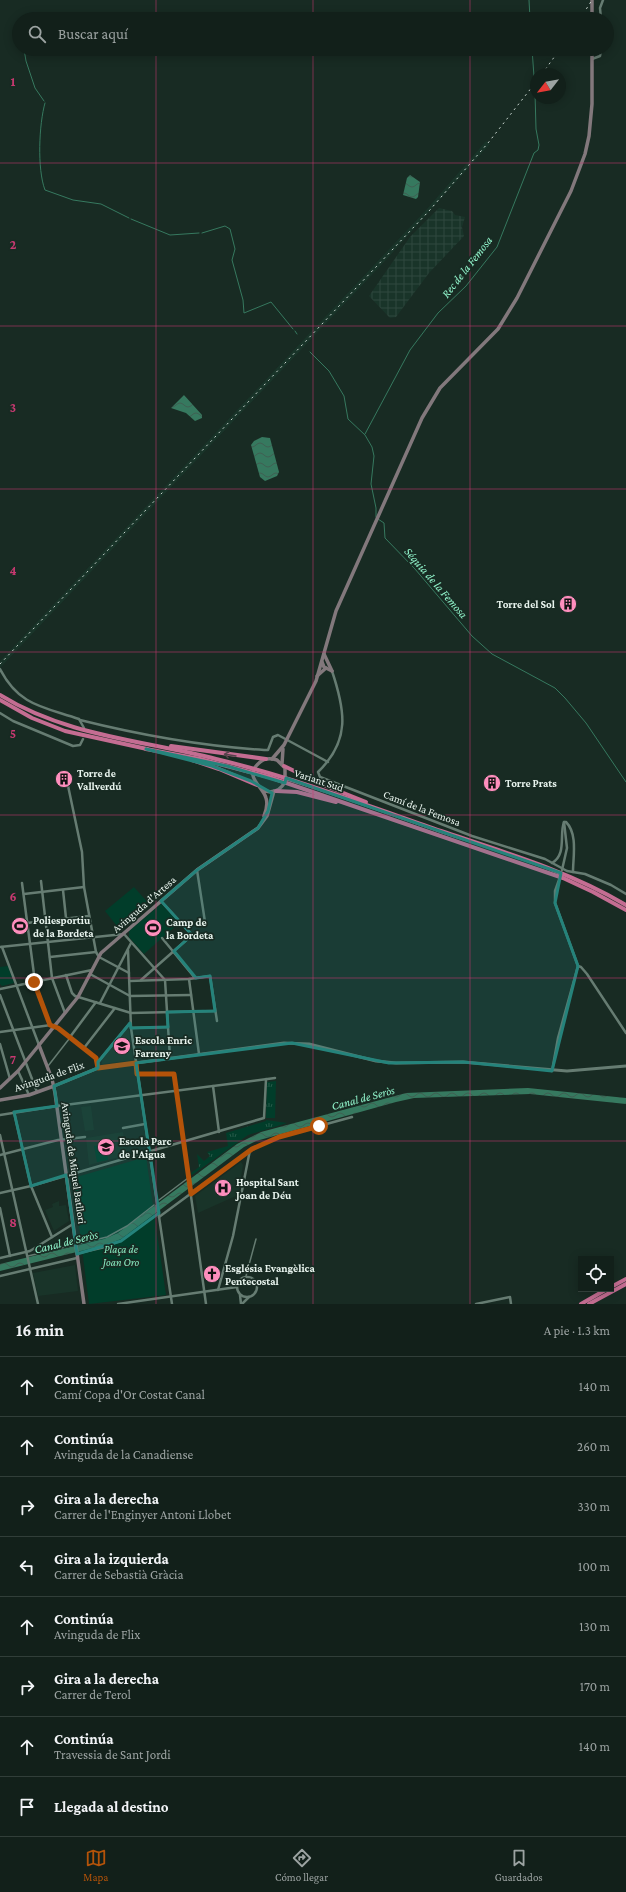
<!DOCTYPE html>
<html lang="es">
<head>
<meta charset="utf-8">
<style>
	body { margin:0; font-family:"Crimson Pro",serif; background:#1b2823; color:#f1f3f6 }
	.controls { position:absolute; right:12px; bottom:12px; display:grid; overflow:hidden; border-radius:0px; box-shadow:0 2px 10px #0003 }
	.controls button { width:36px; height:36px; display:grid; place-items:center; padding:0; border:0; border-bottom:1px solid #313e39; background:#12201a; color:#f1f3f6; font:20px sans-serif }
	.compass { position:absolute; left:530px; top:68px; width:36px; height:36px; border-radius:50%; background:#12201a; box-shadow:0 2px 10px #0003; rotate:239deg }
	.stop { position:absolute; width:12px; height:12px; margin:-9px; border:3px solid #b45309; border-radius:50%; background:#fff }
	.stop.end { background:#b45309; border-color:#fff; box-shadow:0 1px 4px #0008 }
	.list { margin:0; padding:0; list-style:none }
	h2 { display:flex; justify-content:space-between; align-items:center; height:52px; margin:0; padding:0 16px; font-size:17px }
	h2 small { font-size:13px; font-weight:400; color:#9ca3a2 }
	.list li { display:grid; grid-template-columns:26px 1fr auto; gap:12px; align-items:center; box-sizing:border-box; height:60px; padding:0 16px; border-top:1px solid #313e39 }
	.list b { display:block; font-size:15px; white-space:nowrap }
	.list p { margin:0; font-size:13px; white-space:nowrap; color:#9ca3a2 }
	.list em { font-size:13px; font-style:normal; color:#9ca3a2 }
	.icon { flex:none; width:22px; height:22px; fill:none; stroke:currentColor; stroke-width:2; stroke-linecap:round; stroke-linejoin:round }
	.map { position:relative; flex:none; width:626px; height:1304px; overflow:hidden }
	.search { position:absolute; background:#12201a; box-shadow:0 2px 10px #0003; left:12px; right:12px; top:12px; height:44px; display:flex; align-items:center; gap:10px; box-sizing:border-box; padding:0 14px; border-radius:22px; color:#9ca3a2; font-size:15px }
	.sheet { height:532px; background:#12201a }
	nav { display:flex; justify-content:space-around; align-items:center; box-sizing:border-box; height:56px; border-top:1px solid #313e39; background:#12201a; font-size:11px; color:#9ca3a2 }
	nav a { display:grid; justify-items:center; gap:2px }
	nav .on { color:#b45309 }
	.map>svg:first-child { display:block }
	.built { fill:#193429 }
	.industrial { fill:url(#industrial-grid) }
	.grass { fill:url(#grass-tufts) }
	.park { fill:#013d2a }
	.water { fill:url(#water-waves) }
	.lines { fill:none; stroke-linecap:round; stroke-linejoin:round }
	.stream { stroke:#36795f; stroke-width:1 }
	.pedestrian { stroke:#667c72; stroke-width:1.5 }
	.minor { stroke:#667c72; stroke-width:2.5 }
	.tertiary { stroke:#667c72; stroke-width:3 }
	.secondary { stroke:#82787c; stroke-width:3.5 }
	.motorway { stroke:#c46d92; stroke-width:4 }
	.rail { stroke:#cddad4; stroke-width:1; stroke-dasharray:2 4; stroke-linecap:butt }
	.oneway { stroke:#54424a }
	.route { stroke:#b45309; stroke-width:5 }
	.marked { fill:#25837b; fill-opacity:0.2; stroke:#25837b; stroke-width:3; stroke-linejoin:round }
	.grid { fill:none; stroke:#c83971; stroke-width:1; stroke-opacity:0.55 }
	.labels { text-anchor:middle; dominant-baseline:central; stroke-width:3.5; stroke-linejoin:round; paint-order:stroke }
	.poi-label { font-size:11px; font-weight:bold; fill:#e8f4ee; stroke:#182b23; text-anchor:start }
	.street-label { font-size:11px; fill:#e8f4ee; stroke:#182b23 }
	.park-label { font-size:11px; font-style:italic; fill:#88eac1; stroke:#182b23 }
	.water-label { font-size:12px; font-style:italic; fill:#90f3ca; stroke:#182b23 }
	.grid-label { font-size:13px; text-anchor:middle; font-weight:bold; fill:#c83971; stroke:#182b23; stroke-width:3.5; stroke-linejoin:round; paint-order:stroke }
</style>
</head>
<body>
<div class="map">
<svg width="626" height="1304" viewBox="0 0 626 1304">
	<defs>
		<pattern id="industrial-grid" width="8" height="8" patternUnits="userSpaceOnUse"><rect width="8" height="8" fill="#193429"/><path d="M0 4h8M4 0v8" fill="none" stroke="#2f483e"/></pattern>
		<pattern id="grass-tufts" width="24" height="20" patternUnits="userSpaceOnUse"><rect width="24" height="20" fill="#013d2a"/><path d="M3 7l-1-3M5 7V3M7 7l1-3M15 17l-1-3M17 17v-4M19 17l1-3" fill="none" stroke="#265a49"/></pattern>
		<pattern id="water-waves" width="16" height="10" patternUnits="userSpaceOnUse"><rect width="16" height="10" fill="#36795f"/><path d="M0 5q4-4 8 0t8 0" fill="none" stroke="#3f5f52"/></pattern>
	</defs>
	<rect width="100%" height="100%" fill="#182b23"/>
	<g class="built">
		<path d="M486 141 490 144 385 261 0 668V661L427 209Z"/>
		<path d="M124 1030H129L133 1060 102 1064V1059Z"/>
		<path d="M91 1106 94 1130 85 1131 81 1107Z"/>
		<path d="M123 1132 127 1155 89 1165 86 1138Z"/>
		<path d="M241 1162 243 1165 238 1195 198 1213 195 1196Z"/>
		<path d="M59 1201V1206L66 1205 69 1221 54 1231 45 1210 53 1207 52 1204Z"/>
		<path d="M75 1265 78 1291 38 1296 33 1273Z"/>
	</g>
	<path class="industrial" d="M439 208 452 211 455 215 465 217 462 227 464 236 429 273 396 317 390 318 369 296 410 237Z"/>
	<g class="grass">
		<path d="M276 1081 275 1118H266L267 1082Z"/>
		<path d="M266 1120 287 1123 248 1135 192 1175 191 1173 199 1167 197 1154 204 1161 210 1156 207 1152 228 1146 226 1133 266 1121Z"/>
	</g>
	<g class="park">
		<path d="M134 887 150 905 120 930 105 911Z"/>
		<path d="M161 904 179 923 144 954 129 937V931Z"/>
		<path d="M8 966 14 983 2 986 0 984V967Z"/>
		<path d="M106 1144 108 1160 97 1162 94 1146Z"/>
		<path d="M146 1157 166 1295 89 1304 73 1178Z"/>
	</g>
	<g class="water">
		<path d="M410 175 420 182 418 197 416 199 403 195 407 178Z"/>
		<path d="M184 395 202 415V418L195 421 186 413 171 408Z"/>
		<path d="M262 437 270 438 279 472 277 476 265 481 260 477 251 445 254 441Z"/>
		<path d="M528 1088 626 1098V1104L530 1094 414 1098 396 1102 256 1141 244 1147 121 1239 105 1245 0 1271V1264L104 1239 118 1233 237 1144 261 1132 406 1093Z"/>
	</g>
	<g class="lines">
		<g class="stream">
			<path d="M529 0 530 19"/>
			<path d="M24 49 26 61 35 88 44 101"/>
			<path d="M532 49 535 90"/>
			<path d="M45 103C39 124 37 169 45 190L73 200 101 204 129 218"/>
			<path d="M131 219 170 235 199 233"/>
			<path d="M202 233 225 226 230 229 235 249 232 260 243 300 244 313 271 302 293 329"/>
			<path d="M295 331 297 334"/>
			<path d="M310 352 329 371 344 396 348 419 365 435 372 447 374 456 371 484 376 508V517"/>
			<path d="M365 434 410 350 438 313 466 286 497 247 534 153 538 150 539 145 536 129 535 93"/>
			<path d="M378 519 384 523 385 538 415 569 472 636 492 654 555 688 565 698 586 723 626 782"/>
		</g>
		<g class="pedestrian">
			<path d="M48 1066 69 1039"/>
			<path d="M159 1200 188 1178"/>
			<path d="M77 1254 103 1248 121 1241 158 1214"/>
			<path d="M28 1256 107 1237 127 1226 154 1205"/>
			<path d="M246 1276 256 1239"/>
		</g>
		<g class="minor">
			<path d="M601 19 600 8 603 0"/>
			<path d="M592 59 600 56 601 49"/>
			<path d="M0 669C19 706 44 707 79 719L84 728"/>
			<path d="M332 671C345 710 351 740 318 772L320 777 472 836 545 859 567 871 585 874 611 885 626 894"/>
			<path d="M0 713 13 721 73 746 80 745 83 739"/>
			<path d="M80 720C140 735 202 746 264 750H268L273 737 278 735 328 762"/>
			<path d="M67 781 82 852 84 887 96 952 99 957 129 973"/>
			<path d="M552 863C567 854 559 835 564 822H566C578 834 573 857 573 872"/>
			<path d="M197 870 205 922"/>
			<path d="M562 870 567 848 564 822"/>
			<path d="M41 881 52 978 65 1013"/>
			<path d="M22 883 35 982 50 1025"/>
			<path d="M63 890 66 918"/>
			<path d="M24 894 84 887"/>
			<path d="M27 923 89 916"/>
			<path d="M162 938 195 978"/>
			<path d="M0 947 124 934 165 980 170 1058"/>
			<path d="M2 947 39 1045"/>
			<path d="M128 950 131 1028 172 1304"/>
			<path d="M50 957 96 952"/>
			<path d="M578 966 581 967 587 974 626 1033"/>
			<path d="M90 974 130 996 191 995"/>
			<path d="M66 975 72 993 75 996 131 1013 215 1011"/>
			<path d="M189 979 199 1054"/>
			<path d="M141 980 192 935 161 901"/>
			<path d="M130 981 189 979 210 976 217 1021"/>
			<path d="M0 989 92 970"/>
			<path d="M0 995 37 1092"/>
			<path d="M100 1003 131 943"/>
			<path d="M55 1026 95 1058 98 1062V1068"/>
			<path d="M131 1028 168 1027"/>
			<path d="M0 1032 51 1025"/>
			<path d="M70 1037 96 1002"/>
			<path d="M0 1044 10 1079"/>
			<path d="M84 1048 115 1008"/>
			<path d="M98 1062 130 1023"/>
			<path d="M18 1071 29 1095"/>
			<path d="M552 1071 558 1038 578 966 555 903V891L560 877"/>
			<path d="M137 1074H174L206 1304"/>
			<path d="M213 1086 219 1132"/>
			<path d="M14 1112 31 1186 52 1237"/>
			<path d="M0 1115 57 1106 275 1078"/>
			<path d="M123 1128 145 1124"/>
			<path d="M0 1135 38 1304"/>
			<path d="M0 1155 58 1140 85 1137"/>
			<path d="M0 1193 31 1186 264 1118 266 1079"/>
			<path d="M0 1208 10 1256"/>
			<path d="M159 1217 250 1150 279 1137 352 1117"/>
			<path d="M0 1258 30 1251 73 1224"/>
			<path d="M0 1276 77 1258"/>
			<circle cx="247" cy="1287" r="10"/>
			<path d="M218 1290 233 1236 250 1150"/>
			<path d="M240 1295 241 1304"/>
			<path d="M118 1304 237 1287"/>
			<path d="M242 1304 249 1297"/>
			<path d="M476 1304 510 1297 511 1304"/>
		</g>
		<path class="tertiary" d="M54 1086 98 1068 284 1043 309 1044 376 1061 396 1063 463 1062 567 1071 626 1066"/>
		<g class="secondary">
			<path d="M592 0V19"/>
			<path d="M324 654 332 671"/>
			<path d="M322 662 324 667 332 671"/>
			<path d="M317 676 326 668"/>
			<path d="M272 759 284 745 316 681 336 611 422 418 440 388 498 329 517 298 571 191 585 154 589 136 592 104V49"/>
			<path d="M282 764 283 749"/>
			<path d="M262 790C272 794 280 791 285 782V768L277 760C270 758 264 758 259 763 243 777 263 786 266 798 268 804 266 811 264 816"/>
			<path d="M39 1045 52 1079 55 1093 84 1304"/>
			<path d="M0 1088 18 1071 78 997 101 953 197 870 258 828 267 816 274 791"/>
			<path d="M0 1100 29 1095 54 1086"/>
		</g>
		<g class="motorway">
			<path d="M0 695C66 736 142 740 216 759 292 777 366 805 441 831 504 852 569 871 626 905"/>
			<path d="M0 700 32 718 65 731 147 749"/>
			<path d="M171 746 266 759"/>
			<path d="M146 749 200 759 269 777 563 878 593 892 626 910"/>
			<path d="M192 760 219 769 257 785"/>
			<path d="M284 766 321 784 366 802"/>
			<path d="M276 791 297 792 336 802"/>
			<path d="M611 1287 626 1279"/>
			<path d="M581 1304 607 1289"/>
			<path d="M589 1304 626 1284"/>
		</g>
		<g class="rail">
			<path d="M580 19 592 0"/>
			<path d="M542 74 560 49"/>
			<path d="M0 664 429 211 488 143 536 82"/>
		</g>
	</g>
	<defs><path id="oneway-shaft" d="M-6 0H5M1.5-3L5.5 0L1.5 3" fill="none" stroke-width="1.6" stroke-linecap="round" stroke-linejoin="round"/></defs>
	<use class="oneway" href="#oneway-shaft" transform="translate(230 755) rotate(-171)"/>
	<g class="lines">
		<path class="route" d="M34 982 50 1025 58 1028 96 1058 98 1068 136 1063 137 1074H174L191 1194 252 1149 279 1137 319 1126"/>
	</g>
	<path class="marked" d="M146 749 227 766 285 783 286 778 561 873 555 903 578 966 552 1071 463 1062 389 1063 292 1043 136 1063 159 1213 121 1241 77 1254 66 1175 31 1186 14 1112 57 1106 54 1086 98 1068V1062L130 1023 131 1028 168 1027 167 1012 215 1011 210 976 196 978 174 951 192 935 161 901 197 870 258 828 268 811 272 793 251 781 212 766Z"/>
	<path class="grid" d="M156 0V19M313 0V19M470 0V19M156 49V1304M313 49V1304M470 49V1304M0 163H626M0 326H626M0 489H626M0 652H626M0 815H626M0 978H626M0 1141H626"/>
	<defs>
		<symbol id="building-disc" viewBox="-11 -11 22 22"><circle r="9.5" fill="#fe8ebd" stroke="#182b23"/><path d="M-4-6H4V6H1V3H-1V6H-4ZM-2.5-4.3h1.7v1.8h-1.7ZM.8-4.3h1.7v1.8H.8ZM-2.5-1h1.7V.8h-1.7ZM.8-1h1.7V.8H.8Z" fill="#111"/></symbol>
		<symbol id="stadium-disc" viewBox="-11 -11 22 22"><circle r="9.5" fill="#fe8ebd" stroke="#182b23"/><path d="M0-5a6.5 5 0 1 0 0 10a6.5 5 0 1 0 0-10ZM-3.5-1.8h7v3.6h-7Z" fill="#111"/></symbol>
		<symbol id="school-disc" viewBox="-11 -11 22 22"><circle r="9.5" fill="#fe8ebd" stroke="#182b23"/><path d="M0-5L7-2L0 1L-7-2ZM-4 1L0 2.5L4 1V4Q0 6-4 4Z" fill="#111"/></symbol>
		<symbol id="hospital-disc" viewBox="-11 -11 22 22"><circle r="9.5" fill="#fe8ebd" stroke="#182b23"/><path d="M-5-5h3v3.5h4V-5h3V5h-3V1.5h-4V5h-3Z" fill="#111"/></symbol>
		<symbol id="church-disc" viewBox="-11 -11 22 22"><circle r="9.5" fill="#fe8ebd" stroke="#182b23"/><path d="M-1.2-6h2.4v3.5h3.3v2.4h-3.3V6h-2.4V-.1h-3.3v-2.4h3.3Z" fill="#111"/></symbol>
	</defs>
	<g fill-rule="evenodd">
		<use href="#building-disc" x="558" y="594" width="20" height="20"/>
		<use href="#building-disc" x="54" y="769" width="20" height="20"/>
		<use href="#building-disc" x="482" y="773" width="20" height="20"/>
		<use href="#stadium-disc" x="10" y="916" width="20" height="20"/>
		<use href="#stadium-disc" x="143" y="918" width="20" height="20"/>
		<use href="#school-disc" x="112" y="1036" width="20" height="20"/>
		<use href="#school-disc" x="96" y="1137" width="20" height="20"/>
		<use href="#hospital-disc" x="213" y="1178" width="20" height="20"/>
		<use href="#church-disc" x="202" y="1264" width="20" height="20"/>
	</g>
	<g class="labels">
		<g class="poi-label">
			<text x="555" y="604" text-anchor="end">Torre del Sol</text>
			<text x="77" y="773">Torre de<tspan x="77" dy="13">Vallverdú</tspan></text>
			<text x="505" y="783">Torre Prats</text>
			<text x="33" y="920">Poliesportiu<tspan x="33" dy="13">de la Bordeta</tspan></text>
			<text x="166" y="922">Camp de<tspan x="166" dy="13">la Bordeta</tspan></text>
			<text x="135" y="1040">Escola Enric<tspan x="135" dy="13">Farreny</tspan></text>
			<text x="119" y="1141">Escola Parc<tspan x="119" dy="13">de l'Aigua</tspan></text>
			<text x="236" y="1182">Hospital Sant<tspan x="236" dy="13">Joan de Déu</tspan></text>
			<text x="225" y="1268">Església Evangèlica<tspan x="225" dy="13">Pentecostal</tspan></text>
		</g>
		<g class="street-label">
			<text transform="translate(319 780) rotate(18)">Variant Sud</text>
			<text transform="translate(422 808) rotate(21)">Camí de la Femosa</text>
			<text transform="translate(144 904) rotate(-41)">Avinguda d'Artesa</text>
			<text transform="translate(49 1076) rotate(-19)">Avinguda de Flix</text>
			<text transform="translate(74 1163) rotate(82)">Avinguda de Miquel Batllori</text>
		</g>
		<g class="park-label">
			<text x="121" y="1249">Plaça de<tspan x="121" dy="13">Joan Oro</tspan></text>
		</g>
		<g class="water-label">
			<text transform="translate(467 267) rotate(-52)">Rec de la Femosa</text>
			<text transform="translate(436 583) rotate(49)">Séquia de la Femosa</text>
			<text transform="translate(363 1098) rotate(-15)">Canal de Seròs</text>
			<text transform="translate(66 1242) rotate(-14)">Canal de Seròs</text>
		</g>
	</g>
	<g class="grid-label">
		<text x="13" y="86">1</text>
		<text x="13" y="249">2</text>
		<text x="13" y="412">3</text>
		<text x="13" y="575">4</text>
		<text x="13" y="738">5</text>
		<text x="13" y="901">6</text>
		<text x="13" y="1064">7</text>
		<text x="13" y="1227">8</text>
	</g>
</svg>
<div class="controls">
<button><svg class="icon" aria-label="locate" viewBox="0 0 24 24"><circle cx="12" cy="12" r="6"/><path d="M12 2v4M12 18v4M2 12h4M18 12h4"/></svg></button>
</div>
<svg class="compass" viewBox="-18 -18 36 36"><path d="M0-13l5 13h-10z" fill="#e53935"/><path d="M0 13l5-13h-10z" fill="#9ca3a2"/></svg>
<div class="stop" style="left:319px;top:1126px"></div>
<div class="stop end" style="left:34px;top:982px"></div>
<div class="search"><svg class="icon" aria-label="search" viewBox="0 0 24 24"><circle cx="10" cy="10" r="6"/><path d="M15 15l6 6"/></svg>Buscar aquí</div>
</div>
<section class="sheet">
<h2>16 min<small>A pie · 1.3 km</small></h2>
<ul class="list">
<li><svg class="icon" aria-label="ahead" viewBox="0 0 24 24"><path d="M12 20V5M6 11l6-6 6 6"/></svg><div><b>Continúa</b><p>Camí Copa d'Or Costat Canal</p></div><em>140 m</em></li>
<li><svg class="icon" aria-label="ahead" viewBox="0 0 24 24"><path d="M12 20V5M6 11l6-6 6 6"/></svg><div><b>Continúa</b><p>Avinguda de la Canadiense</p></div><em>260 m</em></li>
<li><svg class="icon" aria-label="right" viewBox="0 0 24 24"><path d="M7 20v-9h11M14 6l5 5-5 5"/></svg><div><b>Gira a la derecha</b><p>Carrer de l'Enginyer Antoni Llobet</p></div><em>330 m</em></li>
<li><svg class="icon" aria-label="left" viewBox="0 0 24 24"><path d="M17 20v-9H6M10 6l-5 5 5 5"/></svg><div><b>Gira a la izquierda</b><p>Carrer de Sebastià Gràcia</p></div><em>100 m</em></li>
<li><svg class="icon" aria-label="ahead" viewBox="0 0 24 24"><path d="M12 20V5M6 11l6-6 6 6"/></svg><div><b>Continúa</b><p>Avinguda de Flix</p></div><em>130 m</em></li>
<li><svg class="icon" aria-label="right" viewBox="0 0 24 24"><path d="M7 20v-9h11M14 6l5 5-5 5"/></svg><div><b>Gira a la derecha</b><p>Carrer de Terol</p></div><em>170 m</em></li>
<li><svg class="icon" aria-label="ahead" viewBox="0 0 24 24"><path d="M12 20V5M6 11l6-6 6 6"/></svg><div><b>Continúa</b><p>Travessia de Sant Jordi</p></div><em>140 m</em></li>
<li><svg class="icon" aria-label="arrive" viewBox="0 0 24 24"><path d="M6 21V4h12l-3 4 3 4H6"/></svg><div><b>Llegada al destino</b></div></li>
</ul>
</section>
<nav>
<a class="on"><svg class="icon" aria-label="map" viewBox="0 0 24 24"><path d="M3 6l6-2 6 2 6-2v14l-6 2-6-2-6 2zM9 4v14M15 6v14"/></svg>Mapa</a>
<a><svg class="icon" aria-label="directions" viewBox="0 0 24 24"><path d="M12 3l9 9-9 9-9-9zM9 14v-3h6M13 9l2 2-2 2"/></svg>Cómo llegar</a>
<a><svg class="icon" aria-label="saved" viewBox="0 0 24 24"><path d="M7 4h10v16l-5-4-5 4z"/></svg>Guardados</a>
</nav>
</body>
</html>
